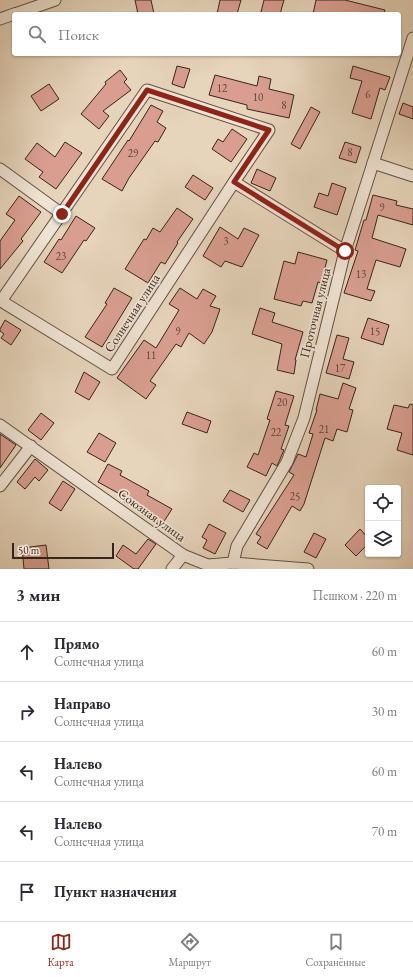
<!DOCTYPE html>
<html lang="ru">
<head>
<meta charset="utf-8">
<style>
	body { margin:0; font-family:"EB Garamond",serif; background:#f7f7f7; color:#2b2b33 }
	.controls { position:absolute; right:12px; bottom:12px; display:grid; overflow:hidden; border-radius:4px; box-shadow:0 1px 3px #0004 }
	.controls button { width:36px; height:36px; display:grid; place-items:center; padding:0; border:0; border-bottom:1px solid #e1e1e2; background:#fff; color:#2b2b33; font:20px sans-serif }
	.scale { position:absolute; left:12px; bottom:10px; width:102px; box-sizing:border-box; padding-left:4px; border:2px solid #36251c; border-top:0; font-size:11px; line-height:14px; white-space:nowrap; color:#36251c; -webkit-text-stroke:3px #efe3d3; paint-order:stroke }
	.stop { position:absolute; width:12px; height:12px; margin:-9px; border:3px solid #8f2418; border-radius:50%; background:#fff }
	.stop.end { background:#8f2418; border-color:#fff; box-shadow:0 1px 4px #0008 }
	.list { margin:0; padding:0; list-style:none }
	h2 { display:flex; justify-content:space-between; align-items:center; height:52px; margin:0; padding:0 16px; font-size:17px }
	h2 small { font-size:13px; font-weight:400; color:#7c7c81 }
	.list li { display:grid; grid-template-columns:26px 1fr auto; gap:12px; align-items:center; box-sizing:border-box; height:60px; padding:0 16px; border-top:1px solid #e1e1e2 }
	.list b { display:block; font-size:15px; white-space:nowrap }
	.list p { margin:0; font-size:13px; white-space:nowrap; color:#7c7c81 }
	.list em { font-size:13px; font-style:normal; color:#7c7c81 }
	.icon { flex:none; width:22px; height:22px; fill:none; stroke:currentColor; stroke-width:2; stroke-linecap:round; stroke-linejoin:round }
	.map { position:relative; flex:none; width:413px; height:569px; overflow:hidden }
	.search { position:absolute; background:#fff; box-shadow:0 1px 3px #0004; left:12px; right:12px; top:12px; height:44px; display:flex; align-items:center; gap:10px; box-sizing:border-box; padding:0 14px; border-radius:4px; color:#7c7c81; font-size:15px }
	.sheet { height:352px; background:#fff }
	nav { display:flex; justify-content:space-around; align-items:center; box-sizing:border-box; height:56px; border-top:1px solid #e1e1e2; background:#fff; font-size:11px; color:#7c7c81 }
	nav a { display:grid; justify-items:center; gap:2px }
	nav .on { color:#8f2418 }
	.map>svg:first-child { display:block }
	.building { fill:#d99e90; stroke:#36251c }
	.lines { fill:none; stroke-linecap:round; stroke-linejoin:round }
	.street-casing { stroke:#625144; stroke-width:13 }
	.street { stroke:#efe3d3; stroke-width:11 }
	.route { stroke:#8f2418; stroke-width:5 }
	.labels { text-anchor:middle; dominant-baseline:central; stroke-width:3.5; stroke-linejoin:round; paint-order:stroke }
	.number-label { font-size:11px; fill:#5f4339 }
	.street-label { font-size:13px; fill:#36251c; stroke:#efe3d3 }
</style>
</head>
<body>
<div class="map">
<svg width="413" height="569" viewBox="0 0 413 569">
	<rect width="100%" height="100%" fill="#e6d4bb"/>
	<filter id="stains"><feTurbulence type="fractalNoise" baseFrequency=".005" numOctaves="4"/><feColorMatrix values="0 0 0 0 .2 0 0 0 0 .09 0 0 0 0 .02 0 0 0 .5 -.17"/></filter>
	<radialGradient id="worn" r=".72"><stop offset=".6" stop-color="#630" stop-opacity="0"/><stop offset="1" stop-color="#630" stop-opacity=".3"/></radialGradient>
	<g class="building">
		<path d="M135 0H151L154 14H138Z"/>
		<path d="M220 0H241L237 14H217Z"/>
		<path d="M264 0H284L280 14H269L261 12Z"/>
		<path d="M316 0H345L385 10 384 14H313Z"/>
		<path d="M177 66 190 69 184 88 172 84Z"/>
		<path d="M353 66 390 77 385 90 380 88 371 119 352 113 362 81 350 78Z"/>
		<path d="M120 70 127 79 124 82 131 90 103 111 109 116 99 129 81 114 106 84 105 82Z"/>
		<path d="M215 75 257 86 259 76 271 79 269 89 294 95 289 118 247 109V105L209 95Z"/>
		<path d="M49 84 59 99 41 111 31 96Z"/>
		<path d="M403 103 413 107V119L399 114Z"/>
		<path d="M151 105 163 111 157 122 166 128 158 142 155 141 129 178 122 191 102 179 128 140 129 141Z"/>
		<path d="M311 107 320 112 300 149 291 144Z"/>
		<path d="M232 129 247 139 231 162 212 149 218 139 223 142Z"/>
		<path d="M65 142 82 153 56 189 39 177 43 172 25 159 37 143 55 157Z"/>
		<path d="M345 142 361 147 356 163 339 158Z"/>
		<path d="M257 169 276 178 270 191 251 183Z"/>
		<path d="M193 175 213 188 205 200 185 187Z"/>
		<path d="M332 183 346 188 337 215 314 207 319 193 328 196Z"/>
		<path d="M373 195 397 201 396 205 413 209V225L378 215 372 238 406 249 400 267 376 260 367 289 375 291 371 301 344 293 358 251 355 250 364 220H366Z"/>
		<path d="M19 196 41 212 21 239 23 241 0 269V241L15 220 6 214Z"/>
		<path d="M177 208 193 219 177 242 178 243 165 264 161 262 148 283 125 269 144 239 146 240 153 228 160 232Z"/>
		<path d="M76 216 95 228 86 241 84 240 62 273 44 262 59 239 61 240Z"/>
		<path d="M220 227 238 239 244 228 259 235 242 267 225 261 221 267 203 256Z"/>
		<path d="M298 252 327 260 321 283 318 282 312 303 303 301 301 306 274 299 284 261 295 264Z"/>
		<path d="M114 288 132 298 102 347 85 337 107 304 105 303Z"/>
		<path d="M180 288 197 299 203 289 216 296 210 306 220 309 212 332 204 344 189 333 181 347 176 344 150 381 156 385 146 399 117 378 144 340 156 348 179 310 169 304Z"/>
		<path d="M260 308 275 313 272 322 303 332 295 360H296L294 374 277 370 282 344 252 334Z"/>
		<path d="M368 318 389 325 383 345 361 338Z"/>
		<path d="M5 320 21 330 11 345 1 338 4 334 0 331V329Z"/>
		<path d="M337 335 349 338 343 359 354 362 349 379 326 373Z"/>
		<path d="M84 372 100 382 89 400 75 392Z"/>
		<path d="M343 383 356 388 349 409 353 410 347 432 337 429 333 441 325 438 304 504 300 511 292 506 267 549 257 543 261 537 256 534 294 475 289 472 298 454 306 457 313 434 309 433 317 410H316L320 394 338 399Z"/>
		<path d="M276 391 294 396 285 425 289 426 281 449 284 450 277 466 272 463 266 476 247 467 254 453 258 455 270 420 267 419Z"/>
		<path d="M410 404 413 405V455L397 450 402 433 387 429 394 405 408 408Z"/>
		<path d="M187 412 211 421 207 433 182 424Z"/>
		<path d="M41 413 54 423 41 440 28 430Z"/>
		<path d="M99 433 116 443 105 462 87 452Z"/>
		<path d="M0 434 16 445 0 468Z"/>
		<path d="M35 459 48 470 39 481 35 477 25 489 17 482Z"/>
		<path d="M108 464 122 471 120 475 149 491 147 495 172 509 161 526 142 515 143 513 124 502 127 498 98 482Z"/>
		<path d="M63 481 75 489 61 511 49 503Z"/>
		<path d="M230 490 250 500 243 512 223 501Z"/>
		<path d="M209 524 226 533 215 554 203 548 207 540 202 537Z"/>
		<path d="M360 529 368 538V544L356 556 345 545Z"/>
		<path d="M314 533 326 539 316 558 304 552Z"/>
		<path d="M148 539 156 544 138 569H134L116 556 123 545 136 554Z"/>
		<path d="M46 545 49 569H24L22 548Z"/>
	</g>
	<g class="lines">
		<defs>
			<g id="street">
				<path d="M15 14 55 0"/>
				<path d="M0 19 14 14"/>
				<path d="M373 163 413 176"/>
				<path d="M0 169 62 214"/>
				<path d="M234 182 269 130 147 90 1 301 112 369 234 182 345 251"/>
				<path d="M0 425 183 555 208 565 233 563 308 569"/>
				<path d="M0 486 31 446"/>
				<path d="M233 563 237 546 287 462 304 418 345 251 413 38"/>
				<path d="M172 569 183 555"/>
			</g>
		</defs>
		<use href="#street" class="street-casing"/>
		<use href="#street" class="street"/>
	</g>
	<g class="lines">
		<path class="route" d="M62 214 147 90 269 130 234 182 345 251"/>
	</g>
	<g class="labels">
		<g class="number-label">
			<text x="222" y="88">12</text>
			<text x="368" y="94">6</text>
			<text x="258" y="97">10</text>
			<text x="284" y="105">8</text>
			<text x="350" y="152">8</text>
			<text x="133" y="153">29</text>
			<text x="382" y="207">9</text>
			<text x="226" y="241">3</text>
			<text x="61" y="256">23</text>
			<text x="361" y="274">13</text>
			<text x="178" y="331">9</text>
			<text x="375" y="331">15</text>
			<text x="151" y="355">11</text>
			<text x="340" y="368">17</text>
			<text x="282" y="402">20</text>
			<text x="324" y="429">21</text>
			<text x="276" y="432">22</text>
			<text x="295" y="496">25</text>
		</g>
		<g class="street-label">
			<text transform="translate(132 313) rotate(-57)">Солнечная улица</text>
			<text transform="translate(315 313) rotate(-76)">Проточная улица</text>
			<text transform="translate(152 515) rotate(36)">Союзная улица</text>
		</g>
	</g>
	<rect width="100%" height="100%" filter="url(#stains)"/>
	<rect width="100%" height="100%" fill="url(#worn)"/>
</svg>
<div class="controls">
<button><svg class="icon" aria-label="locate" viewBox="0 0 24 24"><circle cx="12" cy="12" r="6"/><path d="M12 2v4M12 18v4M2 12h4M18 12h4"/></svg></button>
<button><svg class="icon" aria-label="layers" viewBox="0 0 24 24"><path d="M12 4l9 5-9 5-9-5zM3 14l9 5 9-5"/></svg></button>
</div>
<div class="scale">50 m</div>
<div class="stop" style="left:345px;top:251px"></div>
<div class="stop end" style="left:62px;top:214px"></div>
<div class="search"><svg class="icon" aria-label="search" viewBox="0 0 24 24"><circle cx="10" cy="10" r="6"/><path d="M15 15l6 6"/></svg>Поиск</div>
</div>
<section class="sheet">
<h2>3 мин<small>Пешком · 220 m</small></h2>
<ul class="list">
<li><svg class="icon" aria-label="ahead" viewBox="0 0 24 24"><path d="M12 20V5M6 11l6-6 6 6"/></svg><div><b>Прямо</b><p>Солнечная улица</p></div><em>60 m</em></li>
<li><svg class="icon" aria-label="right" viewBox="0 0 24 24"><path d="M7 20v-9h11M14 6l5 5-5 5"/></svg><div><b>Направо</b><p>Солнечная улица</p></div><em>30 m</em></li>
<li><svg class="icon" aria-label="left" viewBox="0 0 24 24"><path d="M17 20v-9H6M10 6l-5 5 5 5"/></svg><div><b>Налево</b><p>Солнечная улица</p></div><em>60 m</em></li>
<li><svg class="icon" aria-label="left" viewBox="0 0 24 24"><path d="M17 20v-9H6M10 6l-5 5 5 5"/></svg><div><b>Налево</b><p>Солнечная улица</p></div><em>70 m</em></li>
<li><svg class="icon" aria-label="arrive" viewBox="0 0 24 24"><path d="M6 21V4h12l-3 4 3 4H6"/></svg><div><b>Пункт назначения</b></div></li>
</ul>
</section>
<nav>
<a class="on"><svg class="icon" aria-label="map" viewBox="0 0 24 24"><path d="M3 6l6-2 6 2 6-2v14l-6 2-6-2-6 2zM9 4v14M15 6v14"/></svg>Карта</a>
<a><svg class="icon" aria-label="directions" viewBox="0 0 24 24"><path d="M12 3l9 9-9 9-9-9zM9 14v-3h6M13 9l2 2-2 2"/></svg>Маршрут</a>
<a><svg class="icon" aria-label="saved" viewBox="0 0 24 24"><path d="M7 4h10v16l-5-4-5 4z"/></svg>Сохранённые</a>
</nav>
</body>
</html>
